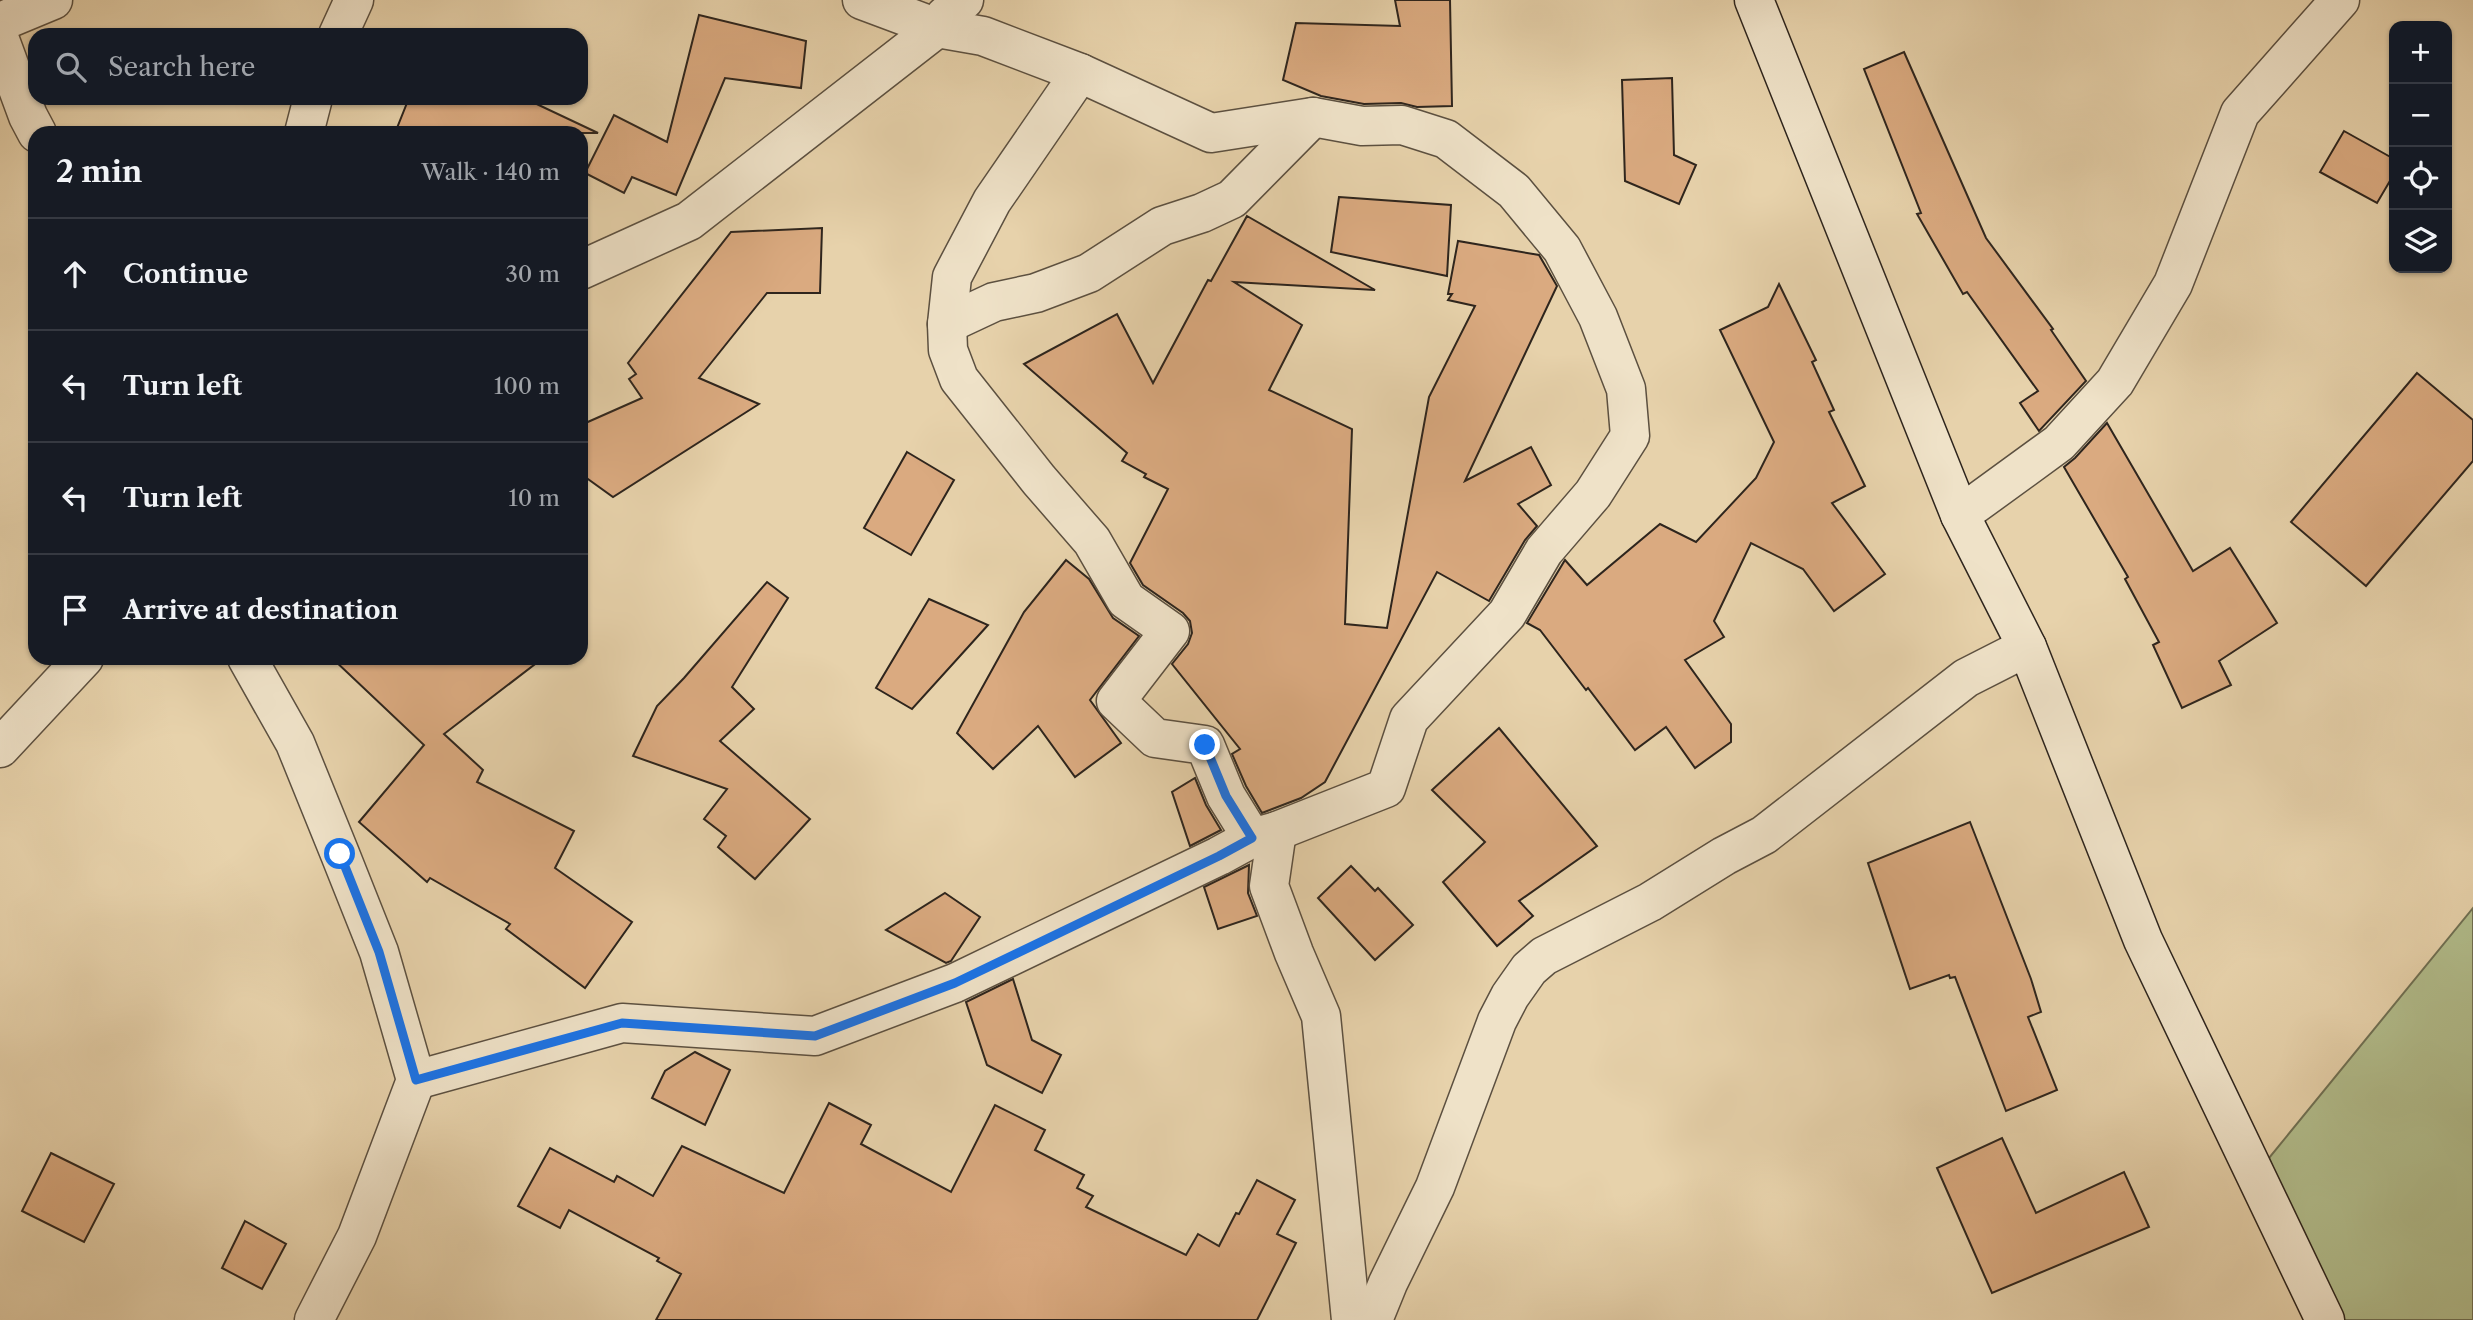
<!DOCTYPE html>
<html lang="en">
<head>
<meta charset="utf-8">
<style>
	body { margin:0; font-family:"Libre Caslon Text",serif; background:#242831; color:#f1f3f6 }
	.controls { position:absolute; right:21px; top:21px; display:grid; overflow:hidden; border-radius:14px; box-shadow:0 2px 5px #0004 }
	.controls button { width:63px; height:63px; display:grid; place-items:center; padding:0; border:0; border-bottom:2px solid #363941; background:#171b24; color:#f1f3f6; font:35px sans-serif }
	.stop { position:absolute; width:21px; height:21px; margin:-16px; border:5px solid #1a73e8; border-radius:50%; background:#fff }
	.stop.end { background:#1a73e8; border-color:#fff; box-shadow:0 2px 7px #0008 }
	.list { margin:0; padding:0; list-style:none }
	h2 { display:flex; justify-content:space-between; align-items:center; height:91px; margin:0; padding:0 28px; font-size:30px }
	h2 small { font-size:23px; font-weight:400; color:#9ea1a6 }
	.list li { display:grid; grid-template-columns:46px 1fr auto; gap:21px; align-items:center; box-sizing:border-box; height:112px; padding:0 28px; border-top:2px solid #363941 }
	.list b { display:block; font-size:26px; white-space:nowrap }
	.list em { font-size:23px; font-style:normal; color:#9ea1a6 }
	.icon { flex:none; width:38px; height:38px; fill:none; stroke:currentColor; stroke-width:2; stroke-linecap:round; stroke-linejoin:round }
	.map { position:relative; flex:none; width:2473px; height:1320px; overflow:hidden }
	.search { position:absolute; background:#171b24; box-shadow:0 2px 5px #0004; left:28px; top:28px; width:560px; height:77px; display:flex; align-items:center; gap:18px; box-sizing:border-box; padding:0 24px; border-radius:21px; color:#9ea1a6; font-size:26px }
	.panel { position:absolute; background:#171b24; box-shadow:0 2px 5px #0004; left:28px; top:126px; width:560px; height:539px; border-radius:21px }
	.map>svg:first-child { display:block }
	.green { fill:#b2bd8c; stroke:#707154; stroke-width:2 }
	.building { fill:#daaa80; stroke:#2e251d; stroke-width:2 }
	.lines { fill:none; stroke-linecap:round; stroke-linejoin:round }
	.street-casing { stroke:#5c5040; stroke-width:41 }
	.secondary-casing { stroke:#2e251d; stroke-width:41 }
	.street { stroke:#efe2c8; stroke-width:38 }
	.secondary { stroke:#efe2c8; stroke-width:38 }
	.route { stroke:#1a73e8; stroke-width:9 }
</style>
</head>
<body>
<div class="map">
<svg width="2473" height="1320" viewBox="0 0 2473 1320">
	<rect width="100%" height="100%" fill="#e7d2ab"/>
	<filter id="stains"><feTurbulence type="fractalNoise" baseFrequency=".00286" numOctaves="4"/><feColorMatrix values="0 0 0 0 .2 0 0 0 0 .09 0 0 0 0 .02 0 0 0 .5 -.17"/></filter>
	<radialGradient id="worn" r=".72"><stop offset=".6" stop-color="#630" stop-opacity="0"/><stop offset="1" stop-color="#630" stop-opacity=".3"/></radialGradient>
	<path class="green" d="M2473 908V1320H2328L2269 1158Z"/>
	<g class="building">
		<path d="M1395 0H1450L1452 106 1417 107 1401 103 1364 104 1321 96 1283 80 1296 23 1400 26Z"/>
		<path d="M699 15 806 41 801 88 725 78 676 195 632 177 624 193 585 173 614 115 667 142Z"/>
		<path d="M1904 52 1986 238 2053 329 2051 330 2086 381 2039 431 2020 403 2038 391 1967 292 1963 294 1917 214 1921 213 1864 69Z"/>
		<path d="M1672 78 1674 155 1696 165 1679 204 1625 181 1622 80Z"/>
		<path d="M409 98H524L598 133H395Z"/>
		<path d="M2344 131 2394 159V174L2377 203 2320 172Z"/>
		<path d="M1339 197 1451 205 1447 276 1331 252Z"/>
		<path d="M1247 216 1375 290 1234 282 1302 325 1269 390 1352 429 1345 624 1387 628 1429 397 1475 306 1448 300 1452 294H1448L1458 241 1539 255 1557 286 1465 481 1531 447 1551 485 1518 504 1537 526 1525 540 1489 601 1437 572 1325 782 1301 798 1262 813 1246 786 1232 754 1240 749 1172 664 1188 644 1192 633 1190 621 1183 613 1143 585 1130 563 1168 489 1144 477 1146 474 1122 461 1127 453 1024 364 1117 314 1153 383 1208 280 1211 281Z"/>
		<path d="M822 228 820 293H767L699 378 759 404 613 497 581 474V425L642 398 629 379 636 374 628 363 731 232Z"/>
		<path d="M1779 284 1816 360 1812 362 1834 410 1829 412 1865 486 1832 503 1885 574 1834 611 1803 569 1751 543 1714 621 1724 637 1685 660 1731 724V742L1695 768 1666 727 1635 750 1588 688 1586 690 1540 630 1527 623 1565 560 1587 585 1660 524 1696 542 1756 478 1774 442 1720 330 1768 307Z"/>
		<path d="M2417 373 2473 420V461L2366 586 2291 522Z"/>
		<path d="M2107 423 2193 571 2230 548 2277 623 2219 661 2231 685 2182 708 2153 645 2159 642 2125 579 2128 577 2064 467 2075 458Z"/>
		<path d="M907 452 954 480 911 555 864 528Z"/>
		<path d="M1066 560 1089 579 1113 618 1139 636 1090 700 1121 743 1075 777 1038 726 993 769 957 733 1024 612Z"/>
		<path d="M767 582 788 598 732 687 754 709 720 741 810 819 755 879 718 847 726 836 704 819 727 789 633 756 657 706 684 678Z"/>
		<path d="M929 599 988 625 912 709 876 688Z"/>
		<path d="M332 658H543L444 734 483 770 477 782 574 831 555 868 632 922 585 988 506 929 510 924 430 878 427 882 359 822 424 745Z"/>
		<path d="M1499 728 1597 846 1519 901 1533 916 1497 946 1443 882 1485 842 1432 790Z"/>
		<path d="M1195 778 1206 805 1221 830 1190 846 1172 792Z"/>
		<path d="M1970 822 2031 979 2041 1012 2028 1017 2057 1090 2006 1111 1955 977 1950 978 1949 975 1910 989 1868 863Z"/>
		<path d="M1249 865 1248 893 1257 916 1218 929 1204 887Z"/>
		<path d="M1351 866 1375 891 1378 888 1413 925 1375 960 1318 898Z"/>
		<path d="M945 893 980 917 951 961 946 963 886 930Z"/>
		<path d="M1013 979 1032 1040 1061 1055 1042 1093 987 1065 966 1002Z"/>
		<path d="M695 1052 730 1070 705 1125 652 1098 665 1071Z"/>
		<path d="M829 1103 871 1125 861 1144 951 1192 995 1105 1045 1130 1035 1150 1084 1175 1077 1188 1093 1196 1086 1207 1186 1255 1198 1234 1219 1246 1236 1213 1239 1214 1257 1180 1295 1200 1277 1234 1296 1243 1257 1320H656L681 1274 657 1261 659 1258 569 1210 560 1228 518 1206 550 1148 614 1182 617 1176 653 1196 682 1146 784 1193Z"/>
		<path d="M2002 1138 2036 1213 2124 1172 2149 1227 1992 1293 1937 1168Z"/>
		<path d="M51 1153 114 1184 84 1242 22 1211Z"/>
		<path d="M245 1221 286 1244 262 1289 222 1268Z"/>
	</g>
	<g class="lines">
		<defs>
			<g id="street">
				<path d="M862 0 937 28 983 36 1080 73 1211 133 1313 117 1362 126 1402 125 1446 139 1514 191 1562 249 1598 317 1626 389 1630 436 1593 494 1544 551 1507 614 1409 719 1386 788 1277 831"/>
				<path d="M0 22 53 0"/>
				<path d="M338 35 354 0"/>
				<path d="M0 40 28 116 37 133"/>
				<path d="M1080 73 992 201 952 277 947 324 948 350 959 379 1039 480 1092 541 1126 600 1170 631 1116 701 1155 738 1205 745 1226 796 1252 838 1277 831 1269 886 1294 953 1321 1016 1351 1320"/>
				<path d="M304 133 313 98"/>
				<path d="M581 270 689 221 937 28 945 16 964 0"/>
				<path d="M947 324 994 302 1036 293 1089 273 1162 226 1202 213 1232 199 1313 117"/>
				<path d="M1960 515 2059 443 2115 382 2173 284 2240 113 2340 0"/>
				<path d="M247 658 295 743 340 854 379 952 416 1080 357 1236 314 1320"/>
				<path d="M0 748 84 658"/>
				<path d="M416 1080 622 1023 815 1036 955 983 1219 856 1252 838"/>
				<path d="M1373 1320 1388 1283 1435 1187 1497 1021 1510 996 1529 969 1544 956 1650 902 1724 856 1764 835 1966 678 2027 647"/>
			</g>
			<path id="secondary" d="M1754 0 1960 515 2027 647 2143 940 2325 1320"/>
		</defs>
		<use href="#street" class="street-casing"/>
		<use href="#secondary" class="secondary-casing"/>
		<use href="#street" class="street"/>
		<use href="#secondary" class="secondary"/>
	</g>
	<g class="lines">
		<path class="route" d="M340 854 379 952 416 1080 622 1023 815 1036 955 983 1219 856 1252 838 1226 796 1205 745"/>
	</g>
	<rect width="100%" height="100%" filter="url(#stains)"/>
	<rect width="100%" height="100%" fill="url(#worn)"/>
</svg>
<div class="controls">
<button>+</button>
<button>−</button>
<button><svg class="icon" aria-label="locate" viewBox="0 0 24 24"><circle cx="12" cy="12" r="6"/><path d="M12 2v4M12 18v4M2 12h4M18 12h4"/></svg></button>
<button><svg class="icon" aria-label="layers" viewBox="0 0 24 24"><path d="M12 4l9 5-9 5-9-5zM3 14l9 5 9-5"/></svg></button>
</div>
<div class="stop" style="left:340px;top:854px"></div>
<div class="stop end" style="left:1205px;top:745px"></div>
<div class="search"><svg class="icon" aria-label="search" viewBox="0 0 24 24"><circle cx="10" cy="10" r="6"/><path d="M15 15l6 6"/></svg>Search here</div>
<section class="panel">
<h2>2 min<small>Walk · 140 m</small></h2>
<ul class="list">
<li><svg class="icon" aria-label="ahead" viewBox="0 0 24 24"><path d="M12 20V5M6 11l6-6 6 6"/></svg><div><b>Continue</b></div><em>30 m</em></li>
<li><svg class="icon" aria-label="left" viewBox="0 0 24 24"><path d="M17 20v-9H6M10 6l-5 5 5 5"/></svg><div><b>Turn left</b></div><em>100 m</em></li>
<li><svg class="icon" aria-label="left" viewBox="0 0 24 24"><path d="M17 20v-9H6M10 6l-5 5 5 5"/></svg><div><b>Turn left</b></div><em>10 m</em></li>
<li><svg class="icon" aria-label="arrive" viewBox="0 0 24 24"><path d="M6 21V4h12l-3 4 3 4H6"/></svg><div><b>Arrive at destination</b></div></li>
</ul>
</section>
</div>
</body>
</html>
